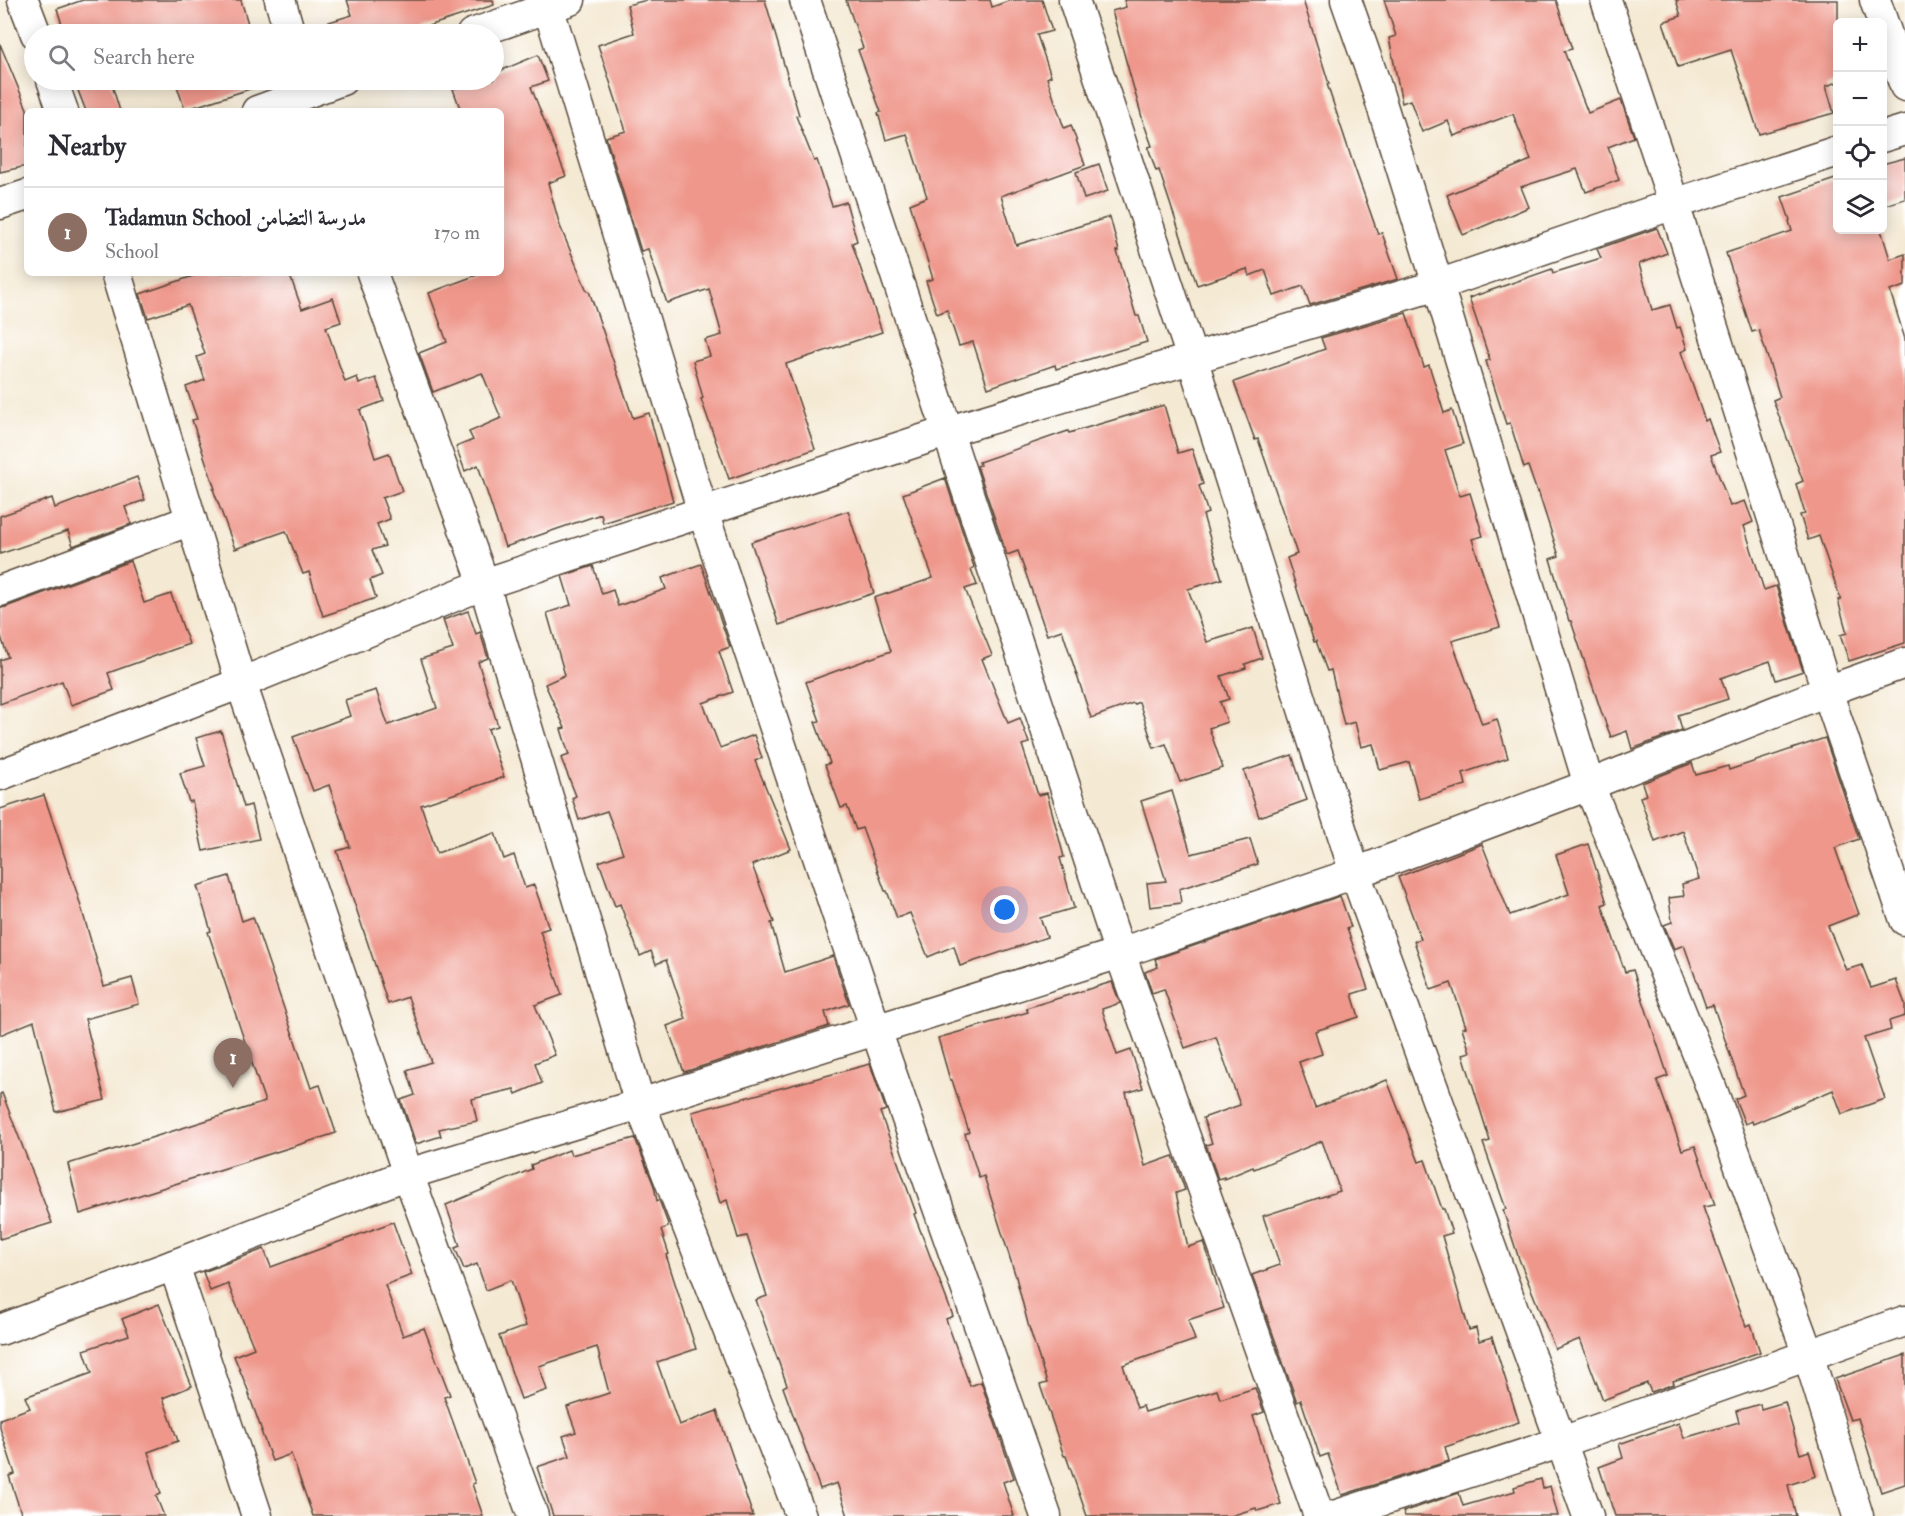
<!DOCTYPE html>
<html lang="en">
<head>
<meta charset="utf-8">
<style>
	body { margin:0; font-family:"IM FELL Double Pica",Amiri,serif; background:#f7f7f7; color:#2b2b33 }
	.controls { position:absolute; right:18px; top:18px; display:grid; overflow:hidden; border-radius:9px; box-shadow:0 3px 15px #0003 }
	.controls button { width:54px; height:54px; display:grid; place-items:center; padding:0; border:0; border-bottom:2px solid #e1e1e2; background:#fff; color:#2b2b33; font:30px sans-serif }
	.you { position:absolute; left:1005px; top:910px; width:21px; height:21px; margin:-15px; border:4px solid #fff; border-radius:50%; background:#1a73e8; box-shadow:0 0 0 9px #1a73e833 }
	.badge { display:grid; place-items:center; width:39px; height:39px; border-radius:50%; background:#ea580c; color:#fff; font-size:20px; font-weight:700 }
	.pin { position:absolute; translate:-50% -50px; filter:drop-shadow(0 2px 3px #0008) }
	.pin::after { content:''; position:absolute; top:32px; width:21px; height:18px; background:inherit; clip-path:polygon(0 0,100% 0,50% 100%) }
	.list { margin:0; padding:0; list-style:none }
	h2 { display:flex; justify-content:space-between; align-items:center; height:78px; margin:0; padding:0 24px; font-size:26px }
	h2 small { font-size:20px; font-weight:400; color:#7c7c81 }
	.list li { display:grid; grid-template-columns:39px 1fr auto; gap:18px; align-items:center; box-sizing:border-box; height:90px; padding:0 24px; border-top:2px solid #e1e1e2 }
	.list b { display:block; font-size:22px; white-space:nowrap }
	.list p { margin:0; font-size:20px; white-space:nowrap; color:#7c7c81 }
	.list em { font-size:20px; font-style:normal; color:#7c7c81 }
	.icon { flex:none; width:33px; height:33px; fill:none; stroke:currentColor; stroke-width:2; stroke-linecap:round; stroke-linejoin:round }
	.map { position:relative; flex:none; width:1905px; height:1516px; overflow:hidden }
	.search { position:absolute; background:#fff; box-shadow:0 3px 15px #0003; left:24px; top:24px; width:480px; height:66px; display:flex; align-items:center; gap:15px; box-sizing:border-box; padding:0 21px; border-radius:33px; color:#7c7c81; font-size:22px }
	.panel { position:absolute; background:#fff; box-shadow:0 3px 15px #0003; left:24px; top:108px; width:480px; height:168px; border-radius:9px }
	.map>svg:first-child { display:block }
	.building { fill:#ef978b }
	.lines { fill:none; stroke-linecap:round; stroke-linejoin:round }
	.minor-casing { stroke:#574739; stroke-width:33 }
	.minor { stroke:#fff; stroke-width:30 }
</style>
</head>
<body>
<div class="map">
<svg width="1905" height="1516" viewBox="0 0 1905 1516">
	<rect width="100%" height="100%" fill="#fff"/>
	<filter id="ink" filterUnits="userSpaceOnUse"><feTurbulence type="fractalNoise" baseFrequency=".0167" numOctaves="2"/><feDisplacementMap in="SourceGraphic" scale="12" xChannelSelector="R" yChannelSelector="G"/><feConvolveMatrix kernelMatrix="1 2 1 2 8 2 1 2 1" color-interpolation-filters="sRGB"/></filter>
	<filter id="wash" filterUnits="userSpaceOnUse"><feTurbulence type="fractalNoise" baseFrequency=".008" numOctaves="4" result="noise"/><feDisplacementMap in="SourceGraphic" scale="24" xChannelSelector="R" yChannelSelector="G"/><feGaussianBlur stdDeviation="1.35" result="paint"/><feColorMatrix in="noise" values="0 0 0 0 0 0 0 0 0 0 0 0 0 0 0 0 0 1.4 0 .05"/><feComposite in="paint" operator="in"/></filter>
	<g filter="url(#wash)">
		<rect width="100%" height="100%" fill="#f4e9d3"/>
		<g id="blocks">
			<g class="building">
				<path d="M83 0H241L251 34H65L57 9Z"/>
				<path d="M347 0H493L494 5 422 28 424 34H307L306 29 352 15Z"/>
				<path d="M647 0H765L799 115 796 116 814 161 817 160 832 206 846 202 857 241 852 243 882 332 786 364 815 449 729 479 701 399 703 398 693 361 710 356 705 340 722 335 709 289 667 303 648 249 641 251 606 137 626 131 598 45 634 33 627 5Z"/>
				<path d="M846 0H990L992 7 1011 0H1042L1052 31 1037 35 1051 76 1047 78 1064 128 1071 125 1085 165 1001 196 1016 245 1110 217 1119 251H1117L1136 316H1139L1147 342 1056 369 1055 365 988 388 973 342 959 346 947 310 937 314 926 281 933 279 910 204 927 197 907 134 886 140 878 113 881 112 858 50 863 48Z"/>
				<path d="M1124 0H1303L1329 84H1327L1353 163 1378 234 1382 233 1398 279 1310 305 1303 286 1274 296 1265 270 1249 276 1247 269 1197 285 1159 170 1156 171 1148 147 1152 146 1143 121 1112 11 1126 7Z"/>
				<path d="M1384 0H1556L1572 49 1564 51 1588 113 1621 100 1634 137 1608 147 1619 180 1586 192 1577 169 1521 187 1529 207 1463 235 1447 195 1531 160 1513 114 1454 136 1448 121 1422 132 1410 100 1402 103 1389 38 1396 36Z"/>
				<path d="M1676 0H1838V82L1826 86 1834 113 1759 134 1731 50 1678 67 1663 22 1681 16Z"/>
				<path d="M0 44 27 109V166L0 172Z"/>
				<path d="M538 55 548 81 531 87 566 176 548 183 560 226 587 291H589L633 418 649 413 673 501 603 523 601 514 505 547 478 465 465 471 456 447 473 440 469 432 501 418 482 373 433 392 419 353 447 342 429 293 482 273H501V111H461L453 89 480 80H494L495 73Z"/>
				<path d="M74 80H117L111 82 120 111H86Z"/>
				<path d="M175 80H264L265 84 185 110Z"/>
				<path d="M1905 158V199L1882 206V164Z"/>
				<path d="M1099 164 1108 191 1084 199 1076 172Z"/>
				<path d="M1838 178V230H1881L1890 259 1905 254V286L1890 291 1905 339V643L1849 661 1840 635 1847 633 1838 600H1841L1819 536 1808 540 1800 515 1805 514 1796 484 1803 481 1773 400 1780 397 1759 330 1752 332 1726 253 1792 231 1789 221 1790 220 1782 197Z"/>
				<path d="M1657 228 1667 253 1639 264 1652 310 1670 305 1677 328 1680 327 1687 349 1681 352 1705 421 1708 419 1720 452 1711 455 1730 506 1745 501 1753 522 1744 526 1764 590 1776 586 1803 671 1776 680 1770 661 1721 678 1728 699 1678 715 1682 730 1632 749 1627 731 1611 737 1601 711 1571 621H1569L1550 559 1559 556 1538 491 1537 492 1528 466 1524 468 1510 423 1506 424 1486 361 1490 360 1469 298 1552 269 1553 273 1601 258 1597 249Z"/>
				<path d="M202 273H289L302 309 333 298 341 322 326 327 345 382 357 377 359 384 376 378 384 401 360 410 375 458 389 453 402 491 382 498 390 519 377 524 385 546 372 550 382 575 370 580 376 598 323 616 309 572 303 574 286 531 235 549 213 489H215L192 420 197 419 186 387 205 380 197 357 205 354 188 305 148 318 140 294Z"/>
				<path d="M1406 313 1424 367 1429 365 1444 413 1452 410 1463 444 1445 450 1460 496 1470 493 1483 536 1472 539 1500 627 1452 641 1482 724 1497 719 1508 758 1463 773 1466 785 1419 799 1409 762 1380 770 1373 744 1361 747 1355 722 1344 725 1331 670 1327 671 1316 641 1314 642 1287 558 1297 554 1258 439 1255 440 1234 382 1325 349 1321 338Z"/>
				<path d="M1164 405 1178 453 1192 449 1203 484 1199 486 1208 513 1203 515 1222 579 1188 589 1207 642 1253 628 1262 658 1245 664 1246 668 1221 676 1229 699 1220 702 1227 722 1209 728 1223 768 1180 782 1166 744 1154 748 1139 702 1134 704 1133 703 1091 718 1062 630 1047 635 1018 551 1007 555 977 466 980 465 979 462 1068 431 1069 433Z"/>
				<path d="M137 477 145 500 125 507 131 524 73 546 68 531 0 554V516L52 498 55 508Z"/>
				<path d="M945 478 974 567 971 569 977 585 965 589 992 655 982 659 1008 723 1020 718 1029 743 1022 745 1038 795 1047 793 1064 857 1060 858 1074 908 1040 918 1047 937 960 966 954 946 928 957 910 913 897 918 887 891H885L862 828 856 830 847 806 841 808 825 765 830 763 815 722 820 721 806 682 891 651 874 598 933 578 903 494Z"/>
				<path d="M848 511 874 593 779 625 751 542Z"/>
				<path d="M130 561 144 603 171 594 189 644 108 673 114 690 71 705 62 681 0 704V660L8 657 0 634V608L6 607Z"/>
				<path d="M701 564 730 647 719 651 733 692 703 703 720 748 754 735 762 758 755 761 791 849 752 865 774 922 771 923 785 972 833 956 849 1004 825 1012 829 1026 684 1072 667 1026 686 1019 666 960 656 964 651 951 640 956 620 904 615 906 599 862 623 853 607 811 579 820 572 798 576 796 561 758 569 755 561 729 565 728 545 684 565 675 547 613 571 605 562 576 593 566 602 594 613 590 618 606 666 589 662 578Z"/>
				<path d="M468 611 476 634 480 632 488 658 478 662 498 726 488 729 504 777 421 805 437 853 495 833 504 859 514 855 525 888 534 885 549 928 540 931 562 995 535 1005 555 1055 535 1063 542 1083 516 1094 514 1089 472 1099 477 1121 439 1129 441 1136 416 1144 401 1100 415 1095 407 1070 431 1062 408 997 388 1004 337 851 350 847 329 785 313 791 293 737 350 716 345 700 376 690 388 725 437 708 421 659 453 649 443 620Z"/>
				<path d="M221 731 244 807 251 805 259 839 203 851 192 801 189 802 180 773 205 766 196 738Z"/>
				<path d="M1825 738 1859 839 1835 848 1859 914 1828 926 1846 970 1862 965 1871 988 1896 980 1905 1004V1016L1889 1021 1891 1030 1864 1038 1885 1099 1842 1114 1833 1090 1753 1124 1752 1121 1745 1124 1735 1099 1744 1095 1713 1005 1706 1007 1684 945 1674 949 1664 925 1672 922 1669 898 1684 896 1682 884 1699 879 1683 831 1655 842 1640 797 1646 795 1642 783 1692 763 1696 775 1728 766 1729 770Z"/>
				<path d="M1292 755 1307 800 1259 817 1244 771Z"/>
				<path d="M1172 791 1191 854 1250 839 1258 864 1179 889 1181 903 1150 907 1147 883 1166 881 1141 801Z"/>
				<path d="M44 795 77 893 104 986 132 978 139 1004 85 1019 105 1100 56 1112 34 1021 0 1035V809Z"/>
				<path d="M1482 844 1510 915 1569 894 1556 855 1588 844 1607 903 1602 905 1625 972 1633 970 1668 1076 1657 1080 1682 1150 1695 1146 1715 1205 1703 1207 1746 1326 1751 1324 1760 1352 1673 1381 1674 1384 1651 1392 1647 1383 1603 1400 1580 1339 1555 1349 1519 1259 1503 1210 1506 1209 1483 1143 1490 1141 1463 1054 1470 1052 1462 1028 1466 1027 1451 983 1431 990 1414 941 1421 939 1398 877Z"/>
				<path d="M229 876 242 921 253 917 311 1088 320 1085 336 1133 80 1214 68 1164 265 1102 208 932 211 931 197 886Z"/>
				<path d="M1340 896 1351 927 1347 928 1368 989 1352 994 1359 1017 1315 1031 1322 1054 1299 1062 1315 1108 1387 1080 1419 1162 1425 1160 1442 1209H1444L1452 1233 1442 1236 1469 1330 1476 1328 1479 1341 1492 1337 1519 1422 1445 1447 1449 1461 1342 1495 1328 1454 1320 1457 1301 1400 1297 1402 1252 1275 1280 1265 1263 1216 1340 1191 1322 1141 1254 1169 1253 1167 1224 1179V1177L1218 1179 1206 1145 1212 1143 1203 1118 1240 1105 1216 1037 1185 1048 1164 989 1152 993 1145 972 1158 967 1155 959Z"/>
				<path d="M1112 982 1120 1003 1102 1009 1117 1055 1131 1050 1143 1088 1126 1093 1145 1166 1173 1156 1185 1190 1176 1193 1188 1247 1204 1242 1224 1308 1188 1320 1195 1340 1123 1365 1137 1408 1143 1406 1145 1412 1217 1390 1220 1399 1255 1388 1264 1412 1253 1416 1281 1504 1257 1511 1256 1508 1231 1516H1087L1066 1456H1064L1040 1385 1047 1383 1028 1324 1016 1277 984 1176 979 1178 965 1134 969 1132 952 1080H950L938 1038 1028 1012 1026 1008Z"/>
				<path d="M870 1064 886 1110 880 1112 916 1213 914 1214 953 1316 946 1319 970 1386 981 1382 1014 1478 1003 1482 1014 1516H848L837 1483 820 1489 783 1387 787 1385 756 1300 767 1296 747 1236 738 1238 727 1200 720 1203 692 1112Z"/>
				<path d="M2 1093 52 1223 0 1239V1094Z"/>
				<path d="M635 1138 654 1186 657 1201 659 1200 668 1224V1227L661 1230 669 1254 666 1255 696 1349 657 1362 679 1425 717 1411 753 1516H553L537 1467 570 1456 563 1436 576 1432 567 1407 609 1393 597 1347 539 1366 547 1390 521 1399 499 1336 526 1326 511 1280 486 1290 477 1264 464 1269 455 1248 460 1246 446 1205 532 1169 531 1165 569 1150 571 1155Z"/>
				<path d="M393 1222 412 1275 385 1285 403 1336 424 1328 450 1395 444 1397 475 1483 472 1484 483 1516H313L291 1454 272 1461 261 1431H262L249 1395H250L234 1356 254 1348 228 1284 210 1291 203 1272 264 1249 271 1267Z"/>
				<path d="M159 1304 192 1386 163 1398 178 1441 148 1452 161 1494 156 1496 164 1516H22L9 1476 15 1474 0 1428V1419L30 1408 25 1397 92 1373 84 1350 129 1335 122 1319Z"/>
				<path d="M1905 1355V1484L1881 1492 1858 1418 1850 1420 1835 1379Z"/>
				<path d="M1785 1402 1800 1454 1809 1451 1816 1476 1788 1485 1796 1516H1615L1599 1467 1623 1458 1619 1444 1679 1423 1684 1438 1739 1422 1736 1411 1760 1404 1761 1409Z"/>
				<path d="M1541 1479 1543 1488 1550 1486 1558 1516H1405L1403 1512 1459 1493 1463 1506 1515 1491 1514 1487Z"/>
			</g>
		</g>
	</g>
	<g filter="url(#ink)">
		<use href="#blocks" fill-opacity="0" stroke="#574739" stroke-width="1.5"/>
		<g class="lines">
			<defs>
				<g id="minor">
					<path d="M23 0 36 34"/>
					<path d="M280 0 290 34"/>
					<path d="M546 0 703 512 876 1030 1046 1516"/>
					<path d="M805 0 1120 953 1319 1516"/>
					<path d="M1074 0 1192 358 1355 873 1588 1516"/>
					<path d="M1346 0 1374 80 1438 285 1589 785 1708 1079 1808 1354 1858 1516"/>
					<path d="M1606 0 1674 204 1827 691 1905 920"/>
					<path d="M1875 0 1905 86"/>
					<path d="M472 34 570 0"/>
					<path d="M52 80 63 111"/>
					<path d="M257 111 342 80"/>
					<path d="M1882 137 1905 130"/>
					<path d="M0 204 27 195"/>
					<path d="M116 273 241 683 408 1174 533 1516"/>
					<path d="M372 273 484 584 640 1104 801 1516"/>
					<path d="M0 591 191 520"/>
					<path d="M0 775 241 683 484 584 949 431 1438 285 1674 204 1838 151"/>
					<path d="M174 1265 257 1516"/>
					<path d="M0 1330 174 1265 408 1174 640 1104 1120 953 1355 873 1589 785 1827 691 1905 663"/>
					<path d="M1334 1516 1562 1442 1905 1321"/>
				</g>
			</defs>
			<use href="#minor" class="minor-casing"/>
			<use href="#minor" class="minor"/>
		</g>
	</g>
</svg>
<div class="controls">
<button>+</button>
<button>−</button>
<button><svg class="icon" aria-label="locate" viewBox="0 0 24 24"><circle cx="12" cy="12" r="6"/><path d="M12 2v4M12 18v4M2 12h4M18 12h4"/></svg></button>
<button><svg class="icon" aria-label="layers" viewBox="0 0 24 24"><path d="M12 4l9 5-9 5-9-5zM3 14l9 5 9-5"/></svg></button>
</div>
<div class="you"></div>
<div class="pin badge" style="left:233px;top:1088px;background:#8d6e63">1</div>
<div class="search"><svg class="icon" aria-label="search" viewBox="0 0 24 24"><circle cx="10" cy="10" r="6"/><path d="M15 15l6 6"/></svg>Search here</div>
<section class="panel">
<h2>Nearby<small></small></h2>
<ul class="list">
<li><span class="badge" style="background:#8d6e63">1</span><div><b>Tadamun School مدرسة التضامن</b><p>School</p></div><em>170 m</em></li>
</ul>
</section>
</div>
</body>
</html>
